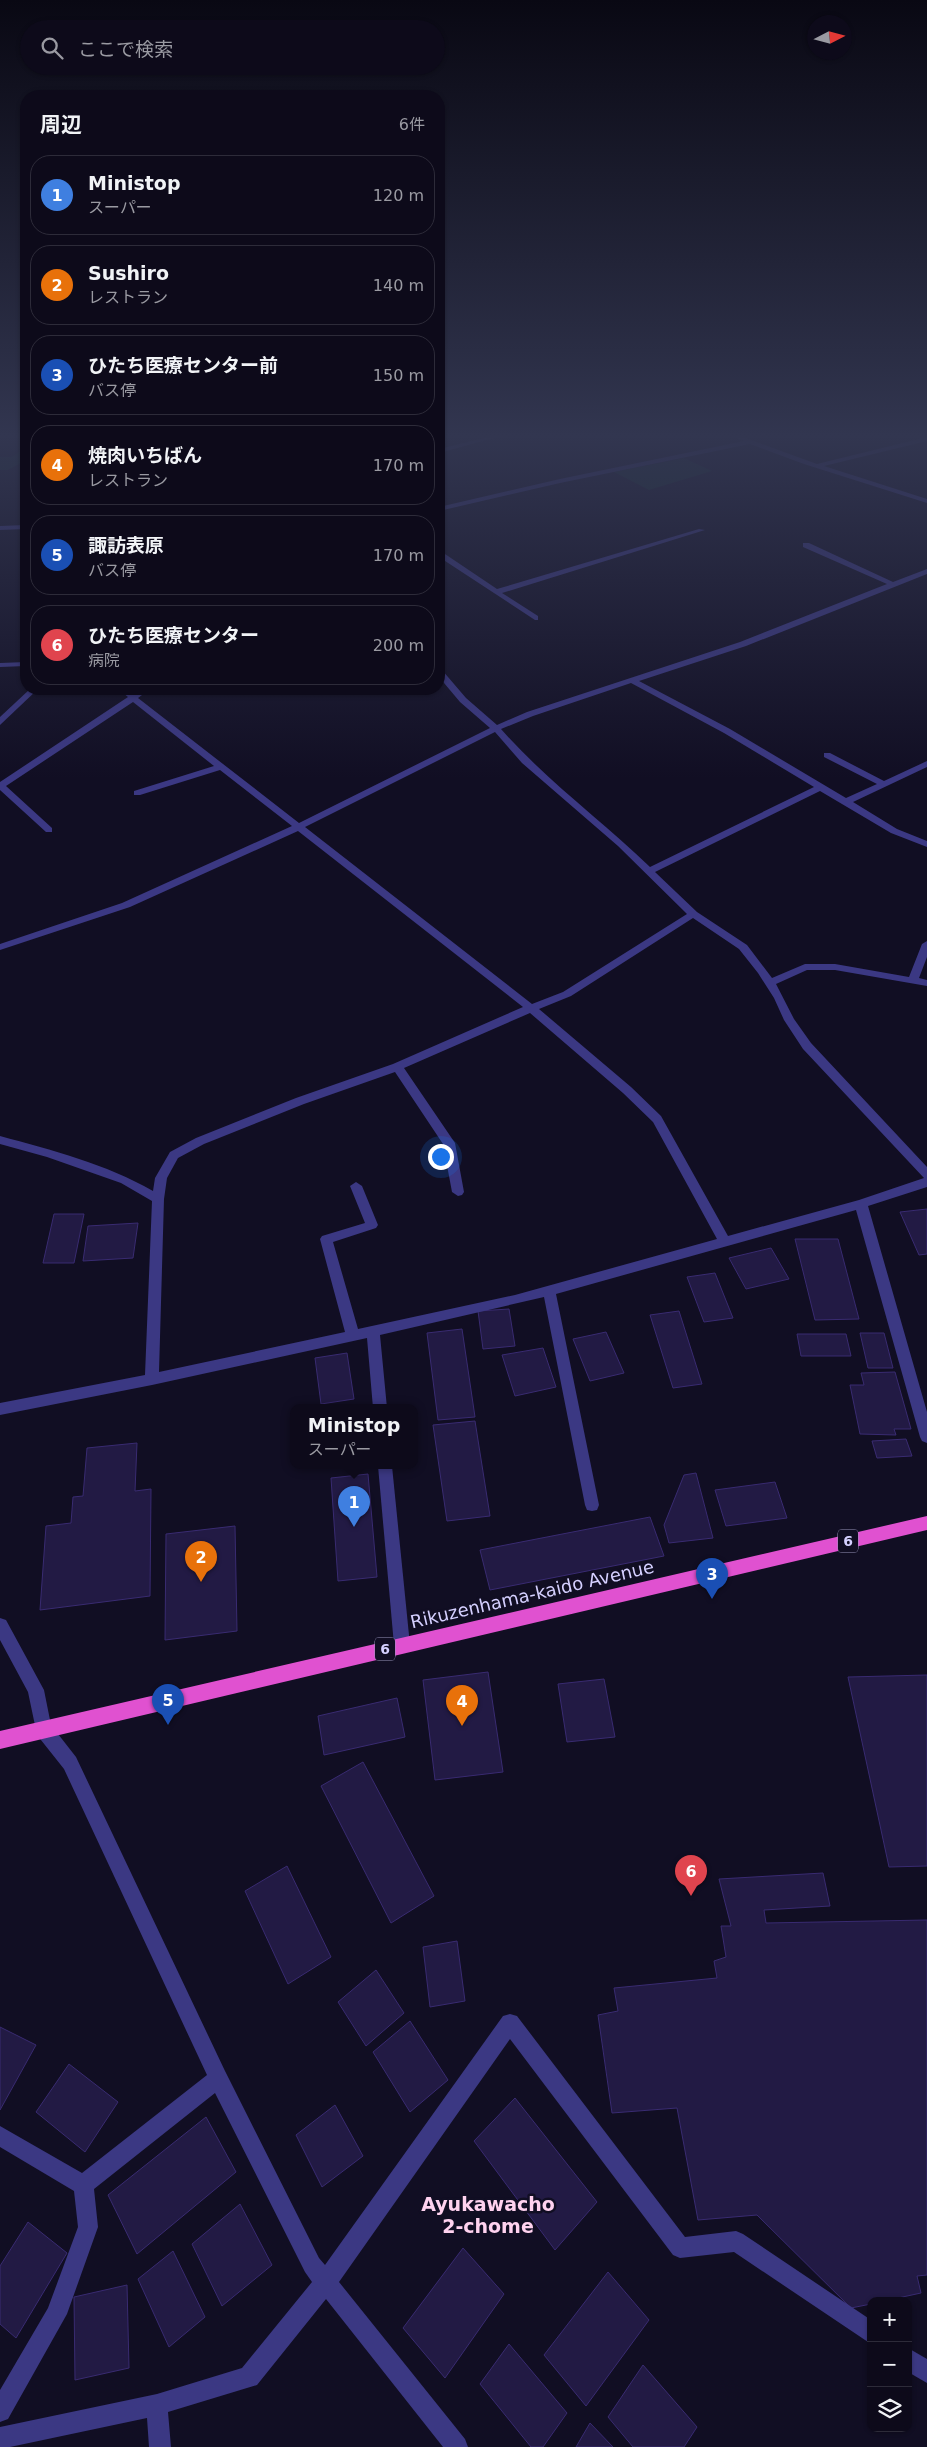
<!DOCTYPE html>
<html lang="ja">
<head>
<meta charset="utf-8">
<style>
	body { margin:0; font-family:"DejaVu Sans","Noto Sans JP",sans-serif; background:#161323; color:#f1f3f6 }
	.controls { position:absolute; right:15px; bottom:15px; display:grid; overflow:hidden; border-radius:10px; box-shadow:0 1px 4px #0004 }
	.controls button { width:45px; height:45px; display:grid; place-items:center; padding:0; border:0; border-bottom:1px solid #2d2b39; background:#0d0a1a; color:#f1f3f6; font:25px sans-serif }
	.compass { position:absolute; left:807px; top:15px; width:45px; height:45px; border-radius:50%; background:#0d0a1a; box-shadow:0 1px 4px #0004; rotate:84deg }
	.you { position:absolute; left:440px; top:1156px; width:18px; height:18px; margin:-12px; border:4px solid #fff; border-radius:50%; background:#1a73e8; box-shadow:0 0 0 8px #1a73e833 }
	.badge { display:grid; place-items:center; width:32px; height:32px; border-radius:50%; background:#00e1fb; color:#fff; font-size:16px; font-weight:700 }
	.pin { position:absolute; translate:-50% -41px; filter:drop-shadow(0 1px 2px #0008) }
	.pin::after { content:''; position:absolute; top:26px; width:18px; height:15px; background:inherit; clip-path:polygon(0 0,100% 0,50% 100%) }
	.popup { position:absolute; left:290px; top:1404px; width:128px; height:65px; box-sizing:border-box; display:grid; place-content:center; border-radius:10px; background:#0d0a1a; filter:drop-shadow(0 1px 4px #0005); font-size:16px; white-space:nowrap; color:#9a9aa2 }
	.popup b { font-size:19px; color:#f1f3f6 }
	.popup::after { content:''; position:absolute; left:50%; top:100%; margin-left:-10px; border:10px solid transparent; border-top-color:#0d0a1a }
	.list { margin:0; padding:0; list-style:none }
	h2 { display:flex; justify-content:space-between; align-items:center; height:65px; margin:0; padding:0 20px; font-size:21px }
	h2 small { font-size:16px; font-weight:400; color:#9a9aa2 }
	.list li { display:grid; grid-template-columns:32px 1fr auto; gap:15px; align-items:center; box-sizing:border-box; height:80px; margin:0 10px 10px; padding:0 10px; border:1px solid #2d2b39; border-radius:20px }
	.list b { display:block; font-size:19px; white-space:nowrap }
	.list p { margin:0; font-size:16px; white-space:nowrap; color:#9a9aa2 }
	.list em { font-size:16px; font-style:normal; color:#9a9aa2 }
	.icon { flex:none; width:28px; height:28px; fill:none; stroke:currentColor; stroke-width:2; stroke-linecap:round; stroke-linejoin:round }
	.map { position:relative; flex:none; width:927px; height:2447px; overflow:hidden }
	.search { position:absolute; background:#0d0a1a; box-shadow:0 1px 4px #0004; left:20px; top:20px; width:425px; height:55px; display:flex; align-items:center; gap:12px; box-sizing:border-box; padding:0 18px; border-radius:28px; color:#9a9aa2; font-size:19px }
	.panel { position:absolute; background:#0d0a1a; box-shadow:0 1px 4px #0004; left:20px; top:90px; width:425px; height:605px; border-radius:20px }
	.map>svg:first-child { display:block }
	.green { fill:#112d2c }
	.building { fill:#221a44; stroke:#392b71 }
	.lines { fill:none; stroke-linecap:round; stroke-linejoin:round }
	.minor { fill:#3b3883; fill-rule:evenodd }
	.tertiary { fill:#3b3883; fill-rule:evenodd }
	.trunk { fill:#e051d0; fill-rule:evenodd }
	.labels { text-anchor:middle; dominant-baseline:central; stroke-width:5; stroke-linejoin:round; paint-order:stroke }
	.shield { fill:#110e23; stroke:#9a96bd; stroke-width:1 }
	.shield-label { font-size:14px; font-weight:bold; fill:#d5d0ff }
	.near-street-label { font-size:18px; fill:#d5d0ff; stroke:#110e23 }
	.near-neighbourhood-label { font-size:19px; font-weight:bold; fill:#ffd2ef; stroke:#110e23 }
</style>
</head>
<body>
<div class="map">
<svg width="927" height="2447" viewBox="0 0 927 2447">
	<rect width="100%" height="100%" fill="#110e23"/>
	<g class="green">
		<path d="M26 447V460L8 470H0V457H12Z"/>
		<path d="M684 458 712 471 649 490 614 472Z"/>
	</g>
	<g class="building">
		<path d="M927 1209V1254L919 1255 900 1212Z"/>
		<path d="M54 1214H84L74 1263H43Z"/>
		<path d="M138 1223 133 1258 83 1261 88 1226Z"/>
		<path d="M795 1239H838L859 1319 815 1320Z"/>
		<path d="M771 1248 789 1279 746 1289 729 1258Z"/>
		<path d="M715 1273 733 1318 704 1322 687 1277Z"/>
		<path d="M509 1309 515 1346 483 1349 478 1311Z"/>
		<path d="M679 1311 702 1384 673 1388 650 1315Z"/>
		<path d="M462 1329 475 1417 438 1420 427 1333Z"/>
		<path d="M606 1332 624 1373 590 1381 573 1339Z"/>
		<path d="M860 1333H884L893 1368H868Z"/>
		<path d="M797 1334H846L851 1356H801Z"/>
		<path d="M543 1348 556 1387 515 1396 502 1355Z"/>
		<path d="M347 1353 354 1399 321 1404 315 1358Z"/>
		<path d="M895 1372 911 1429H894L896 1435 860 1434 850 1385H864L861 1373Z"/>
		<path d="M475 1421 490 1516 447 1521 433 1425Z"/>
		<path d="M906 1439 912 1456 877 1458 872 1441Z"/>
		<path d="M137 1443 135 1491 151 1489 150 1596 40 1610 46 1526 71 1523 73 1497 83 1496 87 1448Z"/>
		<path d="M696 1473 713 1538 669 1543 664 1525 684 1475Z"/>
		<path d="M368 1474 377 1577 338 1581 331 1478Z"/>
		<path d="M775 1482 787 1518 726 1526 715 1490Z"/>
		<path d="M650 1517 664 1556 490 1590 480 1550Z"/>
		<path d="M235 1526 237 1631 165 1640 166 1534Z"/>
		<path d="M488 1672 503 1772 435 1780 423 1680Z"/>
		<path d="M927 1675V1866L889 1867 848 1677Z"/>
		<path d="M604 1679 615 1737 567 1742 558 1684Z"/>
		<path d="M397 1698 405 1737 324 1755 318 1716Z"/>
		<path d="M363 1762 434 1896 391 1923 321 1786Z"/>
		<path d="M287 1866 331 1957 288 1984 245 1891Z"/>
		<path d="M823 1873 830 1906 764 1910 766 1923 927 1920V2275L917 2276 921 2293 884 2301H871V2304L851 2308 757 2215 698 2220 677 2108 612 2113 598 2015 618 2011 614 1988 717 1978 714 1961 726 1957 721 1926H731L719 1879Z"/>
		<path d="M457 1941 465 2001 430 2007 423 1947Z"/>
		<path d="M376 1970 404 2013 366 2046 338 2002Z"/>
		<path d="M410 2021 448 2080 410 2112 373 2052Z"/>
		<path d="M0 2027 36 2045 0 2110Z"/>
		<path d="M69 2064 118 2102 85 2152 36 2112Z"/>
		<path d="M515 2098 597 2202 555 2250 474 2141Z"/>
		<path d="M335 2105 363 2156 322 2187 296 2135Z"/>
		<path d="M206 2117 236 2172 137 2254 108 2195Z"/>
		<path d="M240 2204 272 2265 222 2306 192 2244Z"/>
		<path d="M28 2222 67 2253 16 2338 0 2324V2266Z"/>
		<path d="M463 2248 504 2294 445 2378 403 2328Z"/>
		<path d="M173 2251 205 2317 169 2347 138 2279Z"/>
		<path d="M608 2272 649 2320 586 2406 544 2355Z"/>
		<path d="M127 2285 129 2368 75 2380 74 2297Z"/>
		<path d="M509 2344 567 2413 543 2447H531L480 2384Z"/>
		<path d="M643 2365 697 2427 684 2447H633L608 2417Z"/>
		<path d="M590 2423 613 2447H576Z"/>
	</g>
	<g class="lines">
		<g class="minor">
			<path d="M492 436H501L439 453V449Z"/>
			<path d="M732 436H740L817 464 927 437V441L824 466 927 499V503L804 464 750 444 560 483 439 511V507L560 479 744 441Z"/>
			<path d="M26 525V529L0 530V526Z"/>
			<path d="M699 529 705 530 502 593 538 616V620H535L439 557V552H442L497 589Z"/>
			<path d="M803 543H809L893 582 927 569V574L746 646 639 681 730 729 846 798 877 784 824 757V753H830L884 781 927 761V767L853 802 897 829 927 841V847L891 833 820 791 655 872 697 912 747 945 772 978 805 964H835L909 977 922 944 927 941V957L919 978 927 980V986L835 970H807L776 984 794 1019 811 1043 927 1167V1187L868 1206 927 1412V1443L922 1441 920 1437 856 1210 556 1294 599 1505 597 1510 592 1511 587 1510 585 1505 544 1297 380 1335 387 1408H373L367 1338 152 1385 0 1415V1403L145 1375 152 1201 121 1183 47 1157 0 1144V1136C52 1150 106 1164 153 1191L155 1178 170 1152 196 1138 296 1098 393 1064 523 1007 298 831 130 907 0 950V944L122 903 292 826 220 770 140 795H134V791L214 766 133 702 6 786 52 828V832H46L0 790V782L128 697 118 689H127L133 694 141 689H150L138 698 299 823 490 728 460 702 439 677V670H442L466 698 497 725 527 712 740 642 887 584 803 547ZM631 683 724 733 814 787 650 867C601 820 546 780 501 729L533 716ZM495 732 522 763 618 846 687 914 563 992 532 1004 305 827ZM693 918 739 949 758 973 774 998 784 1020 803 1049 924 1178 859 1200 728 1236 661 1116 631 1087 539 1009 571 996ZM530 1013 623 1093 653 1122 717 1239 515 1295 358 1329 333 1242 376 1228 378 1225 362 1186 356 1182 350 1186 365 1223 322 1236 320 1239 345 1332 159 1372 164 1199 167 1178 178 1158 204 1144 304 1104 395 1072 443 1144 452 1192 458 1196 462 1195 464 1192 455 1143 404 1068Z"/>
			<path d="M378 1466H392L410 1645 408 1650 402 1652 396 1650 394 1645Z"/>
			<path d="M0 1618 6 1620 44 1690 51 1725 76 1757 225 2071 319 2258 325 2265 503 2016 510 2014 517 2016 685 2237 736 2231 743 2234 871 2320V2344L734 2252 680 2258 673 2255 510 2039 339 2282 465 2439 468 2447H443L326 2299 257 2385 168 2412 171 2447H149L147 2418 10 2447H0V2427L157 2394 242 2368 312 2282 305 2272 215 2093 94 2189 98 2227 67 2314 8 2419 0 2422V2390L48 2308 78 2227 74 2191 0 2147V2126L82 2173 207 2075 64 1769 37 1735 28 1692 0 1640Z"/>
			<path d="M908 2348 927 2359V2383L908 2372Z"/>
		</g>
		<g class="tertiary">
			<path d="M26 662V666L0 667V663Z"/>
			<path d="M30 689H38L0 725V717Z"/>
		</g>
		<path class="trunk" d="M927 1516V1530L0 1749V1731Z"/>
	</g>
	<linearGradient id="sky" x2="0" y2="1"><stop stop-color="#090813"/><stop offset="0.56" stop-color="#323650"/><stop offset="1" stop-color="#323650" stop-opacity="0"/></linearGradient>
	<rect width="927" height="778" fill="url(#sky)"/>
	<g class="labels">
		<g class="shield">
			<rect x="838" y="1529.5" width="20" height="23" rx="4"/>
			<rect x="375" y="1637.5" width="20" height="23" rx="4"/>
		</g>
		<g class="shield-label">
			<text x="848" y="1541">6</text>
			<text x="385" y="1649">6</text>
		</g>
		<g class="near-street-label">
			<text transform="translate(532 1594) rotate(-13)">Rikuzenhama-kaido Avenue</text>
		</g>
		<g class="near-neighbourhood-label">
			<text x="488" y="2204">Ayukawacho<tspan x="488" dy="22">2-chome</tspan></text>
		</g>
	</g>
</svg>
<div class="controls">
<button>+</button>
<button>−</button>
<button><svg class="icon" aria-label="layers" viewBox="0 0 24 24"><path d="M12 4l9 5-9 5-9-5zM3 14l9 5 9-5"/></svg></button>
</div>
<svg class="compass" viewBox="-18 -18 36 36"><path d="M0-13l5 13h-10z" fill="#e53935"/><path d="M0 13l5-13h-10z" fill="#9a9aa2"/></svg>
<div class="you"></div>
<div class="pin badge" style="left:354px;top:1527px;background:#3f7fe0">1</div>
<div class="popup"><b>Ministop</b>スーパー</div>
<div class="pin badge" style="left:201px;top:1582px;background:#e8710a">2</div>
<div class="pin badge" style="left:712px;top:1599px;background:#1a4fb4">3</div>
<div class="pin badge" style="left:462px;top:1726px;background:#e8710a">4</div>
<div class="pin badge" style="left:168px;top:1725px;background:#1a4fb4">5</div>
<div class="pin badge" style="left:691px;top:1896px;background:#e0444e">6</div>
<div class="search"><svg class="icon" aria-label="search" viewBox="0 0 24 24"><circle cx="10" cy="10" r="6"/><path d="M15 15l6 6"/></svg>ここで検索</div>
<section class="panel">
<h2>周辺<small>6件</small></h2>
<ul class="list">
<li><span class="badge" style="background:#3f7fe0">1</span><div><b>Ministop</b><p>スーパー</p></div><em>120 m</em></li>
<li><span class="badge" style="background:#e8710a">2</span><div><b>Sushiro</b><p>レストラン</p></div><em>140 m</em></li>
<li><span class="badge" style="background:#1a4fb4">3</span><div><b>ひたち医療センター前</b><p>バス停</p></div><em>150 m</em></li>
<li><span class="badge" style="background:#e8710a">4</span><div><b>焼肉いちばん</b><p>レストラン</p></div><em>170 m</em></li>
<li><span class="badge" style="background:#1a4fb4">5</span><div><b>諏訪表原</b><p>バス停</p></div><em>170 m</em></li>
<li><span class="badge" style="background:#e0444e">6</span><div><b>ひたち医療センター</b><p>病院</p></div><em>200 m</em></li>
</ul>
</section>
</div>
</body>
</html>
